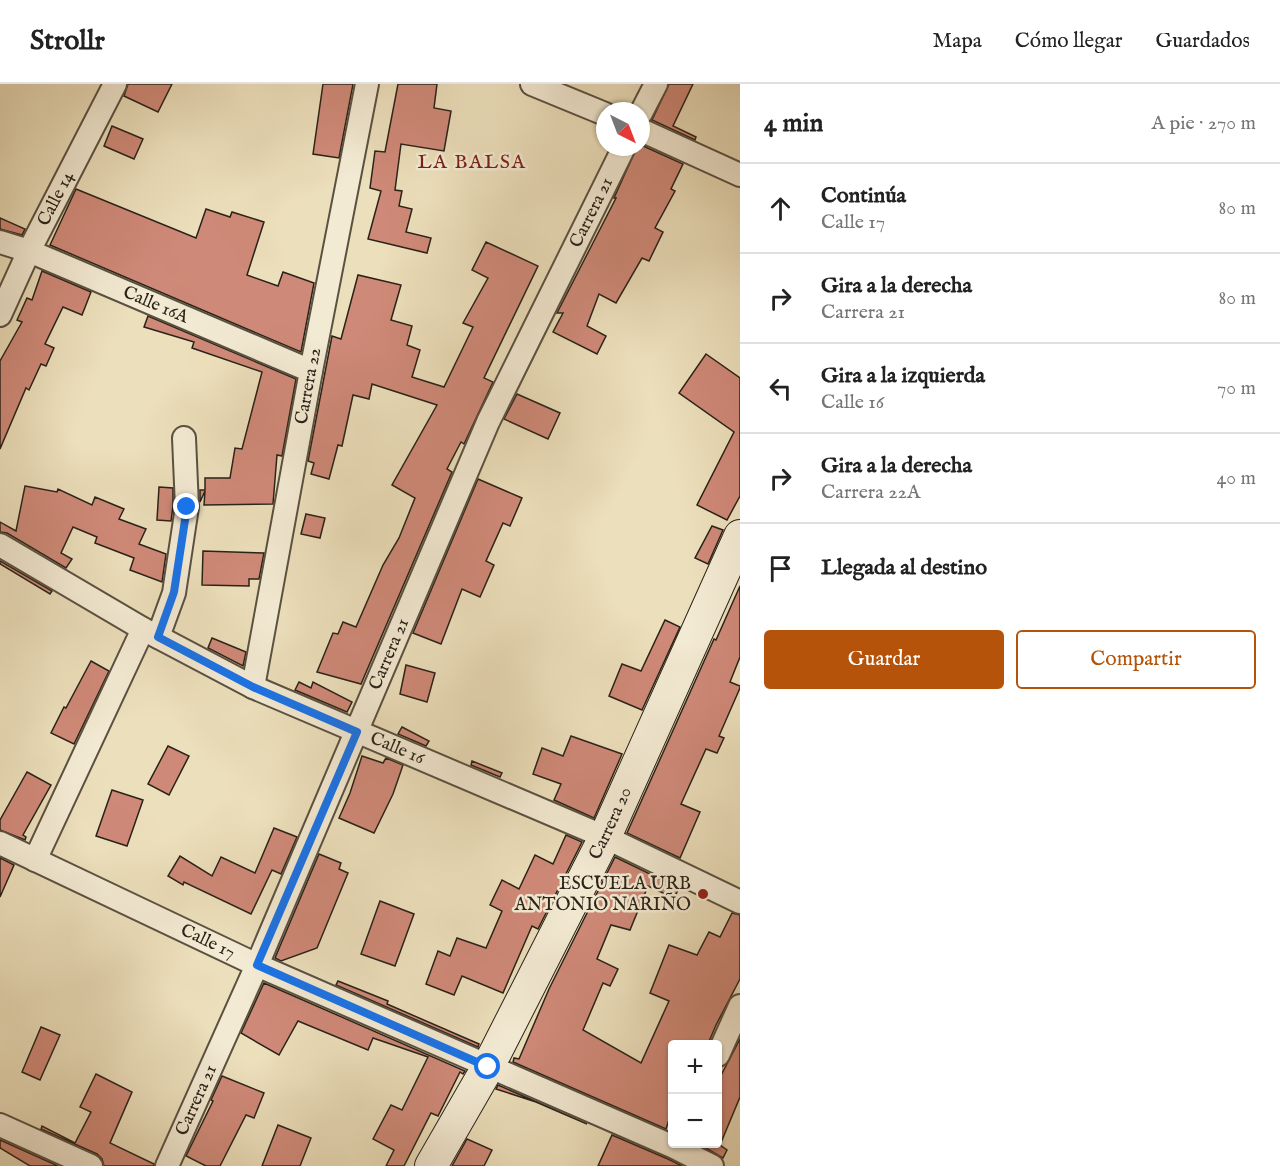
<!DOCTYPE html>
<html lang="es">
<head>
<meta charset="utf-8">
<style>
	body { margin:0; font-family:"IM FELL English",serif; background:#f2f2f2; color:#222 }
	.controls { position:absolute; right:18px; bottom:18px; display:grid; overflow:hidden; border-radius:6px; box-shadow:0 2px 4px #0004 }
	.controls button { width:54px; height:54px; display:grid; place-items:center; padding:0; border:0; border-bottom:2px solid #e0e0e0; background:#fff; color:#222; font:30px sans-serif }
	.compass { position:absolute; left:596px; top:18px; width:54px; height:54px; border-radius:50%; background:#fff; box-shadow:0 2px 4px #0004; rotate:138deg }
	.stop { position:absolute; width:18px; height:18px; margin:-14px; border:4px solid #1a73e8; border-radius:50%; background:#fff }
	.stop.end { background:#1a73e8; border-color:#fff; box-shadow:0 2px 6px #0008 }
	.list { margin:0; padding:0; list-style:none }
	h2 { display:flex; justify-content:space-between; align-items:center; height:78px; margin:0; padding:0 24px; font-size:26px }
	h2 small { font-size:20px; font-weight:400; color:#767676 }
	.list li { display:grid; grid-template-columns:39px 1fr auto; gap:18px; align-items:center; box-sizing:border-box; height:90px; padding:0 24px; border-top:2px solid #e0e0e0 }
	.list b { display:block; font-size:22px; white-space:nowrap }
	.list p { margin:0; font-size:20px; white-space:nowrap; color:#767676 }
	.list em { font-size:20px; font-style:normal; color:#767676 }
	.actions { display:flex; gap:12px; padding:18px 24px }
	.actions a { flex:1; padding:14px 0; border:2px solid #b45309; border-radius:6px; text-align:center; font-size:21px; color:#b45309 }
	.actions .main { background:#b45309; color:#fff }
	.icon { flex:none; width:33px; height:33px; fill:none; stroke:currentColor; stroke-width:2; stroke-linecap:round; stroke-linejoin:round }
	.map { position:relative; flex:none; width:740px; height:1082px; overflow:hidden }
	header { display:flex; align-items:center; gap:36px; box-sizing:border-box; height:84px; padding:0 30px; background:#fff; border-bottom:2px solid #e0e0e0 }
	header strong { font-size:28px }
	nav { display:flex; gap:33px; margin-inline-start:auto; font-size:21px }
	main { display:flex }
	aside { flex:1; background:#fff }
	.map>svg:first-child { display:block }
	.building { fill:#cf8978; stroke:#292218; stroke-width:1.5 }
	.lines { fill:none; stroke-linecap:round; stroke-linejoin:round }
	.street-casing { stroke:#5a5141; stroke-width:26 }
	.secondary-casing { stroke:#292218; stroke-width:34 }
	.street { stroke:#f3ead3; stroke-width:22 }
	.secondary { stroke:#f3ead3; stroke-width:32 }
	.route { stroke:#1a73e8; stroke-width:8 }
	.poi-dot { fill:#8f2418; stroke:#f3ead3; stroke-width:2 }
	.labels { text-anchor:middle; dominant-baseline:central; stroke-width:5; stroke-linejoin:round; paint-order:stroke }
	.street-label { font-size:18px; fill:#292218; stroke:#f3ead3 }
	.poi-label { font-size:18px; fill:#292218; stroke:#f3ead3; text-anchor:end }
	.neighbourhood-label { font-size:20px; letter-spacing:1.5px; fill:#7a1f14; stroke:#f3ead3 }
</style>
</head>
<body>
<header>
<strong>Strollr</strong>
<nav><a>Mapa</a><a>Cómo llegar</a><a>Guardados</a></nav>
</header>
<main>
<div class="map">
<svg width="740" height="1082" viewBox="0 0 740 1082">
	<rect width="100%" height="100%" fill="#ecdfbb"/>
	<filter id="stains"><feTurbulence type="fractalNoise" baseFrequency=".00333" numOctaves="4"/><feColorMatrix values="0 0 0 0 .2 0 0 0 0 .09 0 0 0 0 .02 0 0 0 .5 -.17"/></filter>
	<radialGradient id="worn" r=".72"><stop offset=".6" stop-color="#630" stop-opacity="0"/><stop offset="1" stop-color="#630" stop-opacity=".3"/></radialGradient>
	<g class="building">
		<path d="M128 0H172L158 28 124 12Z"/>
		<path d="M323 0H353L339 74 313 70Z"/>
		<path d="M398 0H437L434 24 451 27 444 67 401 60 395 106 402 107 399 122 412 125 406 148 431 154 427 169 368 155 381 107 370 104 375 67 385 68Z"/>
		<path d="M669 0H693L673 42 696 53 695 56 652 36Z"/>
		<path d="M112 42 143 55 134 75 104 62Z"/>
		<path d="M641 61 683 80 671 105 675 107 655 144 663 148 649 177 642 174 616 219 599 210 587 242 606 252 597 270 553 248 563 229H557L616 114H614L637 63H641Z"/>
		<path d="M76 105 196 154 206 125 230 133 232 128 264 138 247 191 278 202 283 188 314 199 301 268 50 161Z"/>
		<path d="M0 134 25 145 22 151 0 145Z"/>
		<path d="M486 158 538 182 484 294 493 298 464 360 461 358 447 385 452 388 361 600 317 588 333 549 338 550 343 538 356 543 383 481 399 454 415 414 392 401 437 321 372 300 369 315 353 311 342 362 338 361 329 395 311 390 314 379 308 377 332 252 341 255 358 191 401 201 391 236 412 242 407 261 420 266 412 293 444 303 473 243 463 239 488 194 472 186Z"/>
		<path d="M42 187 91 208 82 231 63 223 45 260 54 264 46 282 41 280 29 306 26 304 0 365V277L22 238 17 236 27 214 32 216Z"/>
		<path d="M148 232 296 295 282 372 277 371 273 420 204 421 205 407 200 418V406H205V394H230L235 364 242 365 262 288 192 264 194 258 144 243Z"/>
		<path d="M706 270 740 294V412L727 436 697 421 734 348 679 309Z"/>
		<path d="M517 310 560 329 548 355 504 335Z"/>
		<path d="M478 395 522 414 510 442 503 439 486 477 494 481 480 513 462 505 441 560 413 549Z"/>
		<path d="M25 402 57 408 58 405 92 421 95 413 124 425 119 435 146 445 139 460 166 470 162 498 130 486 134 474 95 459 97 453 73 443 61 469 72 475 66 484 7 449 0 448V438L16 447Z"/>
		<path d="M159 403 173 404V422L171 437 157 436Z"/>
		<path d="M306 430 325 434 320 454 301 450Z"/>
		<path d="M712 442 723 446 708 480 695 474Z"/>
		<path d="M203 467 264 469 259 495H249V502L202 501Z"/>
		<path d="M0 477 52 507 50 510 0 480Z"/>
		<path d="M740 502V573L730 598 740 602V604L719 652 724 654 717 669 706 665 681 720 700 728 680 774 627 749 714 555 716 556Z"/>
		<path d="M665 536 680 543 642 626 609 612 622 580 641 587Z"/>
		<path d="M212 554 246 568 243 582 208 564Z"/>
		<path d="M91 577 109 587 74 660 51 649 64 623 66 624Z"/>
		<path d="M406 581 435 589 427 618 400 610Z"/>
		<path d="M299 598 311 604 313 598 352 618 347 628 295 606Z"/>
		<path d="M402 643 429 657 426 662 398 650Z"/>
		<path d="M571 652 622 670 594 734 554 716 561 700 533 690 542 664 563 672Z"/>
		<path d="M168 662 189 672 169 711 148 700Z"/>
		<path d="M362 672 383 679 386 674 403 681 393 710 374 749 339 734 350 709Z"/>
		<path d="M472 677 502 689 500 693 471 681Z"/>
		<path d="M27 688 51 701 23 751 26 753 25 756 0 746V736Z"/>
		<path d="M112 706 143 716 127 762 96 752Z"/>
		<path d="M274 744 297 753 281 790 272 786 251 830 184 798 183 801 168 792 180 772 212 792 221 773 255 789Z"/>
		<path d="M566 751 582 758 538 845 532 842 503 909 462 892 454 911 426 900 438 867 450 872 457 854 486 864 502 827 490 821 502 796 519 805 535 771 553 780Z"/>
		<path d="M319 770 341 779 339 785 348 789 317 864 281 877 275 874Z"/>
		<path d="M615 773 679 804 674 814 648 802 630 846 611 841 597 875 618 885 610 902 603 899 583 946 641 979 669 917 650 909 669 861 697 871 709 848 720 853 732 829 740 831V895L716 941 708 960H672V1027L666 1045 513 978 514 974 519 975 549 905Z"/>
		<path d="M0 774 14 781 0 813Z"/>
		<path d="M380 817 414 830 395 882 361 870Z"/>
		<path d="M338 897 388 917 387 920 479 960 478 963 336 901Z"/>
		<path d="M264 899 465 987 463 990 460 988 438 1032 431 1029 404 1082H386L394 1066 373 1055 391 1021 402 1026 428 973 373 954 368 966 298 937 279 971 241 949Z"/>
		<path d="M41 943 60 951 40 996 22 988Z"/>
		<path d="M740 955V1013L720 1061 727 1066 723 1074 697 1059 717 1060V999Z"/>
		<path d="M96 990 132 1008 110 1059 154 1080V1082H104L102 1075 97 1070 41 1045 42 1042 75 1059 91 1028 80 1023Z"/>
		<path d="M222 992 264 1009 254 1034 246 1031 220 1082H206L186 1072 213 1017 211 1016Z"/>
		<path d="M498 1001 587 1040 536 1018 496 1005Z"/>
		<path d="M278 1041 311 1054 300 1082H262Z"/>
		<path d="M612 1051 668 1075 682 1082H598Z"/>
		<path d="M467 1055 492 1066 484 1082H452Z"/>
		<path d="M0 1056 58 1082H30L0 1064Z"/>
	</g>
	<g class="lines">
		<defs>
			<g id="street">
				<path d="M532 0 605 30"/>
				<path d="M641 29 656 0"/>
				<path d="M641 46 740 91"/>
				<path id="s1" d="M0 158 29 167 311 287"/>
				<path id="s2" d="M0 231 29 167 115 0"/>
				<path id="s3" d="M0 461 143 545 253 603 605 753 740 818"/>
				<path d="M158 553 174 509 187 423 184 354"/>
				<path id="s4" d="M253 603 311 287 367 0"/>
				<path id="s5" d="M0 759 257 881 674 1063 712 1082"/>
				<path d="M35 776 143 545"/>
				<path d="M718 971 740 922"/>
				<path d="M0 1041 91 1082"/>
				<path id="s6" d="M167 1082 257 881 488 338 624 63"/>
			</g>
			<g id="secondary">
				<path id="s7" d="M431 1082 488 983 605 753 740 452"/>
			</g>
		</defs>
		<use href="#street" class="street-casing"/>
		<use href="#secondary" class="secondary-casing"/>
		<use href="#street" class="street"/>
		<use href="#secondary" class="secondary"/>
	</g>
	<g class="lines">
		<path class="route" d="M187 423 174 508 158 553 253 603 357 648 257 881 488 983"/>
	</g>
	<circle class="poi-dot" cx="703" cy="810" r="6"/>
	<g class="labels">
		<g class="street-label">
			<text stroke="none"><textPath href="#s2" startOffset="129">Calle 14</textPath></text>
			<text stroke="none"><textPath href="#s6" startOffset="1044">Carrera 21</textPath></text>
			<text stroke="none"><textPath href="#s1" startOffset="168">Calle 16A</textPath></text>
			<text stroke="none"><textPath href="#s4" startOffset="306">Carrera 22</textPath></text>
			<text stroke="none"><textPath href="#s6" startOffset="558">Carrera 21</textPath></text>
			<text stroke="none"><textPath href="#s3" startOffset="447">Calle 16</textPath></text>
			<text stroke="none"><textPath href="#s7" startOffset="387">Carrera 20</textPath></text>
			<text stroke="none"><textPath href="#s5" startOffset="230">Calle 17</textPath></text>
			<text stroke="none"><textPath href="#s6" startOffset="72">Carrera 21</textPath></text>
		</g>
		<g class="poi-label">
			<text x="691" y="800">ESCUELA URB<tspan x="691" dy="21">ANTONIO NARIÑO</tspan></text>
		</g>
		<g class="neighbourhood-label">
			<text x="472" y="78">LA BALSA</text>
		</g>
	</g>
	<rect width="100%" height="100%" filter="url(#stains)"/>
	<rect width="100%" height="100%" fill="url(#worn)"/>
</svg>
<div class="controls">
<button>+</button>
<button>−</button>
</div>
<svg class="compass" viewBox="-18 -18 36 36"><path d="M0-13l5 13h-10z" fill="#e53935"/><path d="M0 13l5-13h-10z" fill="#767676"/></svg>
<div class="stop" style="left:488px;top:983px"></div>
<div class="stop end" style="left:187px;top:423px"></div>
</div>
<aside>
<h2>4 min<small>A pie · 270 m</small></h2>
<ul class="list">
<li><svg class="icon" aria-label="ahead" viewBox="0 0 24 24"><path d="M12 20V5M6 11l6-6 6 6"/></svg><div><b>Continúa</b><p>Calle 17</p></div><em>80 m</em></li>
<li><svg class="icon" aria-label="right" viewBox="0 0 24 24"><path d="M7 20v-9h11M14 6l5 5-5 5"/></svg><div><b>Gira a la derecha</b><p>Carrera 21</p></div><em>80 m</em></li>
<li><svg class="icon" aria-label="left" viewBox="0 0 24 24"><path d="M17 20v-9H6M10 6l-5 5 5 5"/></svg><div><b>Gira a la izquierda</b><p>Calle 16</p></div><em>70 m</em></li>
<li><svg class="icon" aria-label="right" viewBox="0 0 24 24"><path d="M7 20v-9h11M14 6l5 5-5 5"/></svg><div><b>Gira a la derecha</b><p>Carrera 22A</p></div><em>40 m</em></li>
<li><svg class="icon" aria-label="arrive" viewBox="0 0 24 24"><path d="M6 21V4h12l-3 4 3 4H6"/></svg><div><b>Llegada al destino</b></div></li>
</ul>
<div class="actions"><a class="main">Guardar</a><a>Compartir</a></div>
</aside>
</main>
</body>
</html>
